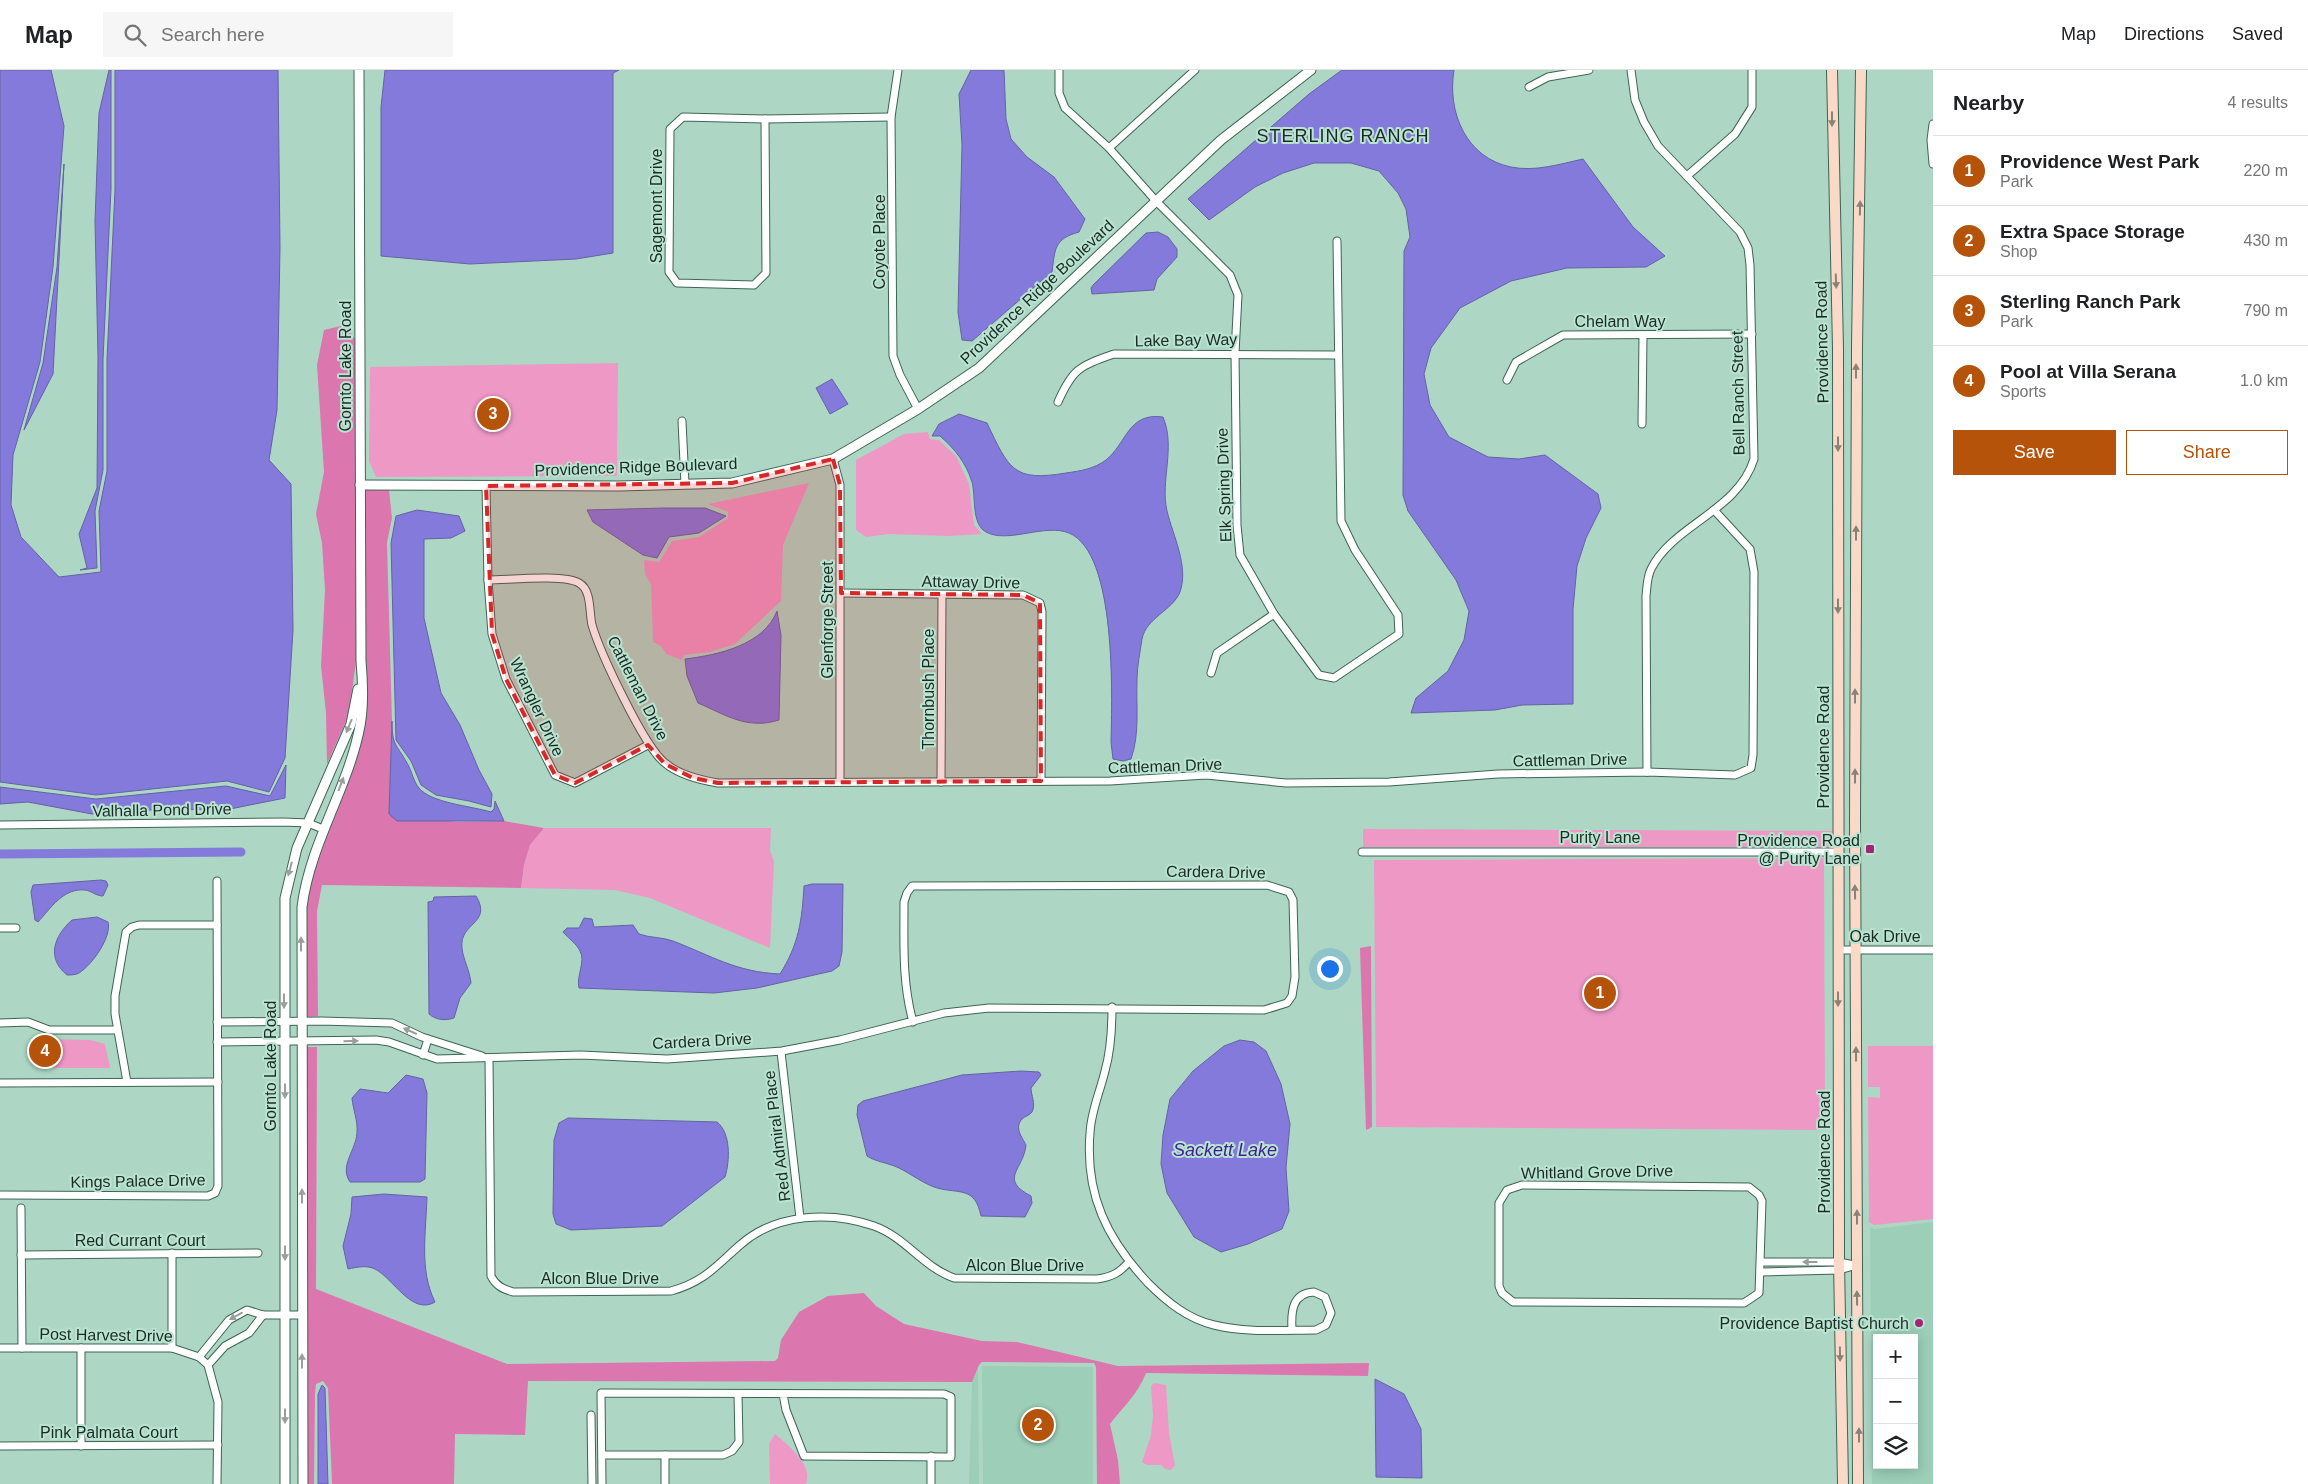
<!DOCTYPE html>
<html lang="en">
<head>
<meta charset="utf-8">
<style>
	body { margin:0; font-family:Helvetica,sans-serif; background:#f6f6f6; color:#202124 }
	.controls { position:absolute; right:15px; bottom:15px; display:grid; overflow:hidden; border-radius:0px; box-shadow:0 2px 12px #0003 }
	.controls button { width:45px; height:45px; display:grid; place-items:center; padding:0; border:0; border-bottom:1px solid #e0e0e0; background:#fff; color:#202124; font:25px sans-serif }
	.you { position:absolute; left:1329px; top:898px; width:18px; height:18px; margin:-12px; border:4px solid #fff; border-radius:50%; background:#1a73e8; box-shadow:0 0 0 8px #1a73e833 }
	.badge { display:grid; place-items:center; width:32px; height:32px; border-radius:50%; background:#b45309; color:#fff; font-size:16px; font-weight:700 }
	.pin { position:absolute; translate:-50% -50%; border:2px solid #fff; box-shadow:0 1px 5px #0006 }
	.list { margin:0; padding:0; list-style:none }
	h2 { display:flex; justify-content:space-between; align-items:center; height:65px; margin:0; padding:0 20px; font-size:21px }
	h2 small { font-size:16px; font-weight:400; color:#757577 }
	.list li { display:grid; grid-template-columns:32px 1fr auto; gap:15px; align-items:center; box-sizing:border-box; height:70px; padding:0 20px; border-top:1px solid #e0e0e0 }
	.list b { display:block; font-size:19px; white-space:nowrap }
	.list p { margin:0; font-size:16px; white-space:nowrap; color:#757577 }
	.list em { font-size:16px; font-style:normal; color:#757577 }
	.actions { display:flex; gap:10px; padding:15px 20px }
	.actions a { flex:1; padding:11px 0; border:1px solid #b45309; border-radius:0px; text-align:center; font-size:18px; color:#b45309 }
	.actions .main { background:#b45309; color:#fff }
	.icon { flex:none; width:28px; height:28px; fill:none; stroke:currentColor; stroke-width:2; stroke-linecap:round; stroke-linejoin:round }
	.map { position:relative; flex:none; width:1933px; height:1414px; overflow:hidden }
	header { display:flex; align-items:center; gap:30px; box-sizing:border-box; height:70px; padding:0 25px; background:#fff; border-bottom:1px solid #e0e0e0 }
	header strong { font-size:24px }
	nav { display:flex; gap:28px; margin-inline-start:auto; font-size:18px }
	.search { width:350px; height:45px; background:#f6f6f6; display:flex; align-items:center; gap:12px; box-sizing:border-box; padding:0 18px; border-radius:0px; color:#757577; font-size:19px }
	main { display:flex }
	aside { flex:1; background:#fff }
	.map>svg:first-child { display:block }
	.built { fill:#9cceb8; fill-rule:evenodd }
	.green { fill:#ee98c6 }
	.forest { fill:#dc76af }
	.water { fill:#847adb; stroke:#6462a4 }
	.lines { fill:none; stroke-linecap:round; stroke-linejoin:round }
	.canal { stroke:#847adb; stroke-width:9 }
	.minor-casing { stroke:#3e6454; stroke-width:9 }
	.tertiary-casing { stroke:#3e6454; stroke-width:11 }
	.secondary-casing { stroke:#3e6454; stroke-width:12 }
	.minor { stroke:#fff; stroke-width:7 }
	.tertiary { stroke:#fff; stroke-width:9 }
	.secondary { stroke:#fad9c8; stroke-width:10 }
	.oneway { fill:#8a8276 }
	.oneway2 { fill:#98a09c }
	.marked { fill:#d62828; fill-opacity:0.2; stroke:#d62828; stroke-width:4; stroke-dasharray:10 6; stroke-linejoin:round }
	.poi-dot { fill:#a32476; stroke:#bae4d1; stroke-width:2 }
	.labels { text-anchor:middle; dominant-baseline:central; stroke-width:4; stroke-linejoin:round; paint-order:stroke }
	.street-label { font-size:16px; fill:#1b2b24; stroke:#bae4d1 }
	.poi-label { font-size:16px; fill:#1b2b24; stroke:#bae4d1; text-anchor:end }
	.neighbourhood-label { font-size:18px; letter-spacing:1px; fill:#1b2b24; stroke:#bae4d1 }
	.water-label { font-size:18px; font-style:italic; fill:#3d1e91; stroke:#bae4d1 }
</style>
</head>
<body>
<header>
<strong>Map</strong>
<div class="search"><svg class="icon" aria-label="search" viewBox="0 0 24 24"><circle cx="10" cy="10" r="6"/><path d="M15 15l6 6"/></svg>Search here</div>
<nav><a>Map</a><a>Directions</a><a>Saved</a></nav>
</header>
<main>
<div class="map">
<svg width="1933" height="1414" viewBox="0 0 1933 1414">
	<rect width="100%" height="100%" fill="#add7c4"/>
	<g class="built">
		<path d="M1933 1152V1414H1872L1870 1157 1874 1159ZM1877 1268H1914V1395H1877Z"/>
		<path d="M982 1296 1093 1297V1414H983Z"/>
		<path d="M978 1298 979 1414H969L972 1312Z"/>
	</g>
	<g class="green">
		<path d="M618 293 617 406 376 407 369 391 370 297Z"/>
		<path d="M928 362 930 369 939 370 956 386 969 414 974 455 982 464 949 466 889 464 866 467 856 460V390L904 364Z"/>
		<path d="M809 413 783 475 781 531 735 574 710 582 684 585 682 590 666 584 661 576 653 572 651 514 645 504 644 490 659 492 672 471 699 467 728 448V442L708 434Z"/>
		<path d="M544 758H771L770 781 774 791 770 878 650 828 615 820 521 818 524 795 530 775Z"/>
		<path d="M1363 759 1833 761V777H1363Z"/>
		<path d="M1824 788 1825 1060 1376 1057 1374 790Z"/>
		<path d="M49 969 90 970 105 974 110 998H52L62 983Z"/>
		<path d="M1868 976H1933V1149L1874 1155 1869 1152 1868 1027 1880 1028V1017H1868Z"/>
		<path d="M1154 1313 1166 1315 1169 1363 1175 1395 1171 1400 1165 1399 1161 1395H1147L1142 1392 1151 1365 1153 1346 1151 1316Z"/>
		<path d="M775 1364C787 1374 814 1395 806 1414H770L769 1374Z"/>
	</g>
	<g class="forest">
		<path d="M345 255 355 269 356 591 349 644 327 694 326 643 321 596 325 520 322 473 316 444 324 402 317 295 324 260Z"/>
		<path d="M364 420H389L392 448 387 473 392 651 389 744 457 752 504 751 544 758 530 775 524 795 521 818 322 815 317 841 318 946 306 947 307 828 316 790 356 688 366 644Z"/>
		<path d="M1371 876 1372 1057 1366 1060 1360 878Z"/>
		<path d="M306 977H317L316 1219 507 1294 775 1291 778 1288 781 1270 799 1242 828 1226 864 1223 876 1236 904 1254 982 1271 1017 1272 1118 1296 1369 1293 1368 1306 1146 1303C1138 1324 1123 1337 1110 1354L1118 1390 1120 1414H1097L1096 1297 1094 1293 982 1292 979 1295 972 1312 528 1311 525 1365 455 1364 454 1414H332L328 1318 323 1311 316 1314 315 1324 314 1414H307Z"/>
	</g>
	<g class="water">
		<path d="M0 0H51L64 56 53 197 40 292 13 385 11 435 21 467 59 507 101 502 99 441 107 401V289L115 120V0H278L280 178 277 340 269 390 291 414 293 560 285 688 269 722 227 711 96 725 0 712Z"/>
		<path d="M109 0H111V119L103 289V400L95 441 97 498 80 500 87 498 79 464 97 418 98 287 95 151 99 43Z"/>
		<path d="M385 0H619L613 3V183L576 189 470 194 381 186V37Z"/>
		<path d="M971 0H1004L1006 49 1011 69 1027 87 1054 107 1085 149 1079 162C1054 169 1055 179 1052 202L972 271 962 270 958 242 962 75 959 24Z"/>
		<path d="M1342 0H1454C1447 42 1466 88 1511 97 1535 102 1560 94 1583 89L1633 157 1665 186 1646 197 1567 198 1511 211 1460 238 1431 278 1424 304 1430 335 1449 367 1488 387 1519 389 1545 385 1598 424 1601 438 1586 468 1577 496 1573 539V634L1522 635 1495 640 1411 643 1416 628 1448 601 1464 570 1469 541 1456 510 1408 441 1403 425 1404 181 1410 167 1406 139 1398 123 1379 101 1351 93H1314L1283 103 1255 117 1209 150 1188 129 1309 24Z"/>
		<path d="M64 94 53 304 24 360 43 293 57 197Z"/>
		<path d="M1158 162 1168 167 1177 179V187L1157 209 1154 220 1092 224 1091 218 1094 214 1146 163Z"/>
		<path d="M832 309 848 334 830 344 816 318Z"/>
		<path d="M959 344 987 353C1009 399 1013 412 1066 403 1080 401 1094 399 1106 390 1127 373 1128 342 1163 347 1176 378 1160 410 1167 441 1173 466 1189 496 1180 522 1173 540 1146 548 1142 569 1140 582 1137 597 1137 610 1136 638 1140 663 1131 689L1123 691 1113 689 1111 672C1112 627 1117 483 1069 463 1045 453 1008 474 986 462 971 454 976 426 972 412 966 393 955 379 940 366H932L939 354Z"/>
		<path d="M664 438H705L726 446 699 463 669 467 657 488 643 485 593 452 587 440Z"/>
		<path d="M417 440 459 446 465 461 451 468 424 469V548L441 623 460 655 479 700 492 724 491 737 469 731 436 725 421 715 411 691 396 670 391 473 396 446Z"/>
		<path d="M777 541 781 565 779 650C747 660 726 645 698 633L687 606 685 589C718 585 764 575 777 541Z"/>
		<path d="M392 651C392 676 396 673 407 693 412 701 413 711 419 718 431 733 471 736 491 742L494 739 495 731 504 751H397L389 744Z"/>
		<path d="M286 695 285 728 230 739 148 740 92 744 28 732 0 734V717L96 729 226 716 270 726Z"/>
		<path d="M101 810 106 811 108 815 103 826C96 826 92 821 85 820 63 818 51 838 38 852L35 850 31 822 33 815Z"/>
		<path d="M812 814H843L842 882 839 896 832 901 757 918 714 923 579 918C576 906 586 891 580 881 577 874 568 868 563 862L567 858H579L584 848 592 849 594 857 633 855 639 864C650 868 662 867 673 871 712 886 736 902 780 904 799 874 802 850 804 816Z"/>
		<path d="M476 826C493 854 459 852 462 878 463 889 470 901 471 913L460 928 454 948C445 951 436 950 429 944L428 832 433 831 434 827Z"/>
		<path d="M97 847 108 852C112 867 92 895 79 903 75 905 71 905 67 905 46 888 54 866 72 850Z"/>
		<path d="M36 970H43V972L46 973 52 980 51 985 43 990V993H35L39 977H35Z"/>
		<path d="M1240 970 1254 972 1266 981 1281 1014 1290 1054 1286 1098 1289 1141 1282 1159 1248 1174 1221 1182 1194 1167 1167 1123 1161 1094 1163 1065 1170 1029 1193 1001 1224 976Z"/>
		<path d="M1021 1001 1039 1002 1041 1005 1031 1018C1031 1025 1036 1034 1032 1042 1029 1046 1025 1046 1022 1049 1014 1058 1022 1067 1026 1075 1024 1099 998 1109 1031 1126L1032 1133 1025 1147 981 1146C975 1116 959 1124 937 1118 924 1114 911 1104 899 1098 889 1093 876 1092 867 1086L857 1045 858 1035 863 1031 962 1005Z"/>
		<path d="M406 1005 423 1009 427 1023 425 1109 420 1112H350C339 1096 356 1080 357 1063 358 1050 353 1040 352 1028L360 1019 388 1023Z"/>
		<path d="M568 1048 717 1052C731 1063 730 1091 725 1107L662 1156 571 1160 556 1154 553 1144 554 1070 559 1053Z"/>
		<path d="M384 1124 427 1127C426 1163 419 1200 435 1232 412 1246 393 1208 375 1199 367 1195 357 1197 348 1199L343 1176 351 1144 352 1127Z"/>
		<path d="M1375 1309 1404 1324 1421 1359 1422 1408 1376 1407Z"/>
		<path d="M322 1315 325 1318 328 1414H318V1324Z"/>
	</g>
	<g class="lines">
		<path class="canal" d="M0 784 241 782"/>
		<defs>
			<g id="minor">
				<path d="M898 0 891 47 893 286 900 305 918 339"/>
				<path d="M1059 0V23L1065 38 1109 78 1156 131 1230 205 1238 225 1235 283 1237 455 1240 485 1274 544 1319 605 1334 608 1399 564 1398 545 1355 480 1341 451 1337 171"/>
				<path d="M1631 0 1635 30 1644 52 1658 76 1740 162 1748 178 1750 195 1754 389C1738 441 1673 455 1651 499 1647 507 1647 517 1646 526L1647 702"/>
				<path d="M1529 17 1548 7 1589 0"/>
				<path d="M683 47 765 49 766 203 754 215 677 213 669 202 670 59Z"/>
				<path d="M765 49 891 47"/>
				<path d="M1933 54 1931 70 1933 94"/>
				<path d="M1109 78 1195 0"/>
				<path d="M1687 106 1735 64 1752 37V0"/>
				<path d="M1507 310 1516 292 1563 265 1752 264"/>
				<path d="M1058 332C1073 298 1080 296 1114 284L1337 285"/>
				<path d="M682 351 685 414"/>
				<path d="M1642 354 1643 265"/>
				<path d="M833 389 840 415V712"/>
				<path d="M486 416 488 510 492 564 506 609 555 705 575 713 648 675"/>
				<path d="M488 510C508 510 563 504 579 513 592 520 589 543 592 555 600 582 644 677 665 693 679 705 700 710 718 713L1110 711 1206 705 1286 713 1389 712 1498 704 1647 702 1735 705 1751 698 1753 685 1754 502 1750 479 1714 440"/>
				<path d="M841 523 1023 525 1040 533 1042 542 1041 711"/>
				<path d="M1211 603 1217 583 1274 544"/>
				<path d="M941 712 942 526"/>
				<path d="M0 755 284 752 308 753 323 759"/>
				<path d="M1362 782H1838"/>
				<path d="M0 858H16"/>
				<path d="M1838 880H1933"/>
				<path d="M1112 937C1112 959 1111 980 1105 1001 1100 1022 1091 1041 1090 1063 1085 1125 1107 1169 1148 1213 1167 1232 1188 1249 1214 1255 1246 1263 1282 1260 1316 1260L1326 1255 1331 1243 1325 1227 1314 1222C1292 1223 1291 1242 1292 1259"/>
				<path d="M217 952 321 951 392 953 422 967 482 986"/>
				<path d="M0 953 28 952 49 960H117"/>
				<path d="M217 972 376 970 389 972 437 989 581 985 667 989 782 981 840 970 944 943 989 938 1264 940 1287 933 1292 926 1295 907 1293 830 1289 822 1267 815 912 816 907 823 904 832C904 874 902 912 913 952"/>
				<path d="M781 982 800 1148"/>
				<path d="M423 985 428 969"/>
				<path d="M489 988 491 1206C496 1216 503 1219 513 1222L671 1221C704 1212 716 1196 740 1175 776 1143 831 1141 874 1156 905 1167 923 1197 954 1208L1097 1209C1112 1207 1119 1203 1129 1192"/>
				<path d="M127 1012 115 944V926L126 862 132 857 139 855H217"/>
				<path d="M0 1013 218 1012"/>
				<path d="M1522 1115 1749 1117 1759 1125 1762 1131 1759 1223 1744 1233 1513 1232 1502 1223 1499 1216V1133L1507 1120Z"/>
				<path d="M0 1125 208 1126 215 1123 218 1116 217 811"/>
				<path d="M21 1138 22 1278"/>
				<path d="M172 1183V1278"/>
				<path d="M21 1185 258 1183"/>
				<path d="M1762 1192H1839L1854 1195"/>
				<path d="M1762 1202 1839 1200 1857 1195"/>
				<path d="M0 1278H172L199 1287 208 1295 218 1332 217 1414"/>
				<path d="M81 1278V1376"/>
				<path d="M199 1287 229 1250 247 1240 263 1245H302"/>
				<path d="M208 1295 225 1276 249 1263 263 1245"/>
				<path d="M591 1345 592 1414"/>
				<path d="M0 1376 218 1375"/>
				<path d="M602 1385H665V1414"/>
				<path d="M665 1385H723L732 1381 739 1372 738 1324"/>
				<path d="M931 1386V1414"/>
				<path d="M602 1414 601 1323C715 1324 829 1324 944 1324L951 1327V1387L804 1386 786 1340 783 1324"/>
			</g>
			<g id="tertiary">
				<path d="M360 415 619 416 732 413 833 389 918 339 979 298 1221 70 1311 0"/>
				<path d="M285 1414V828L297 778 351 654 358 619"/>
				<path d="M303 1414 302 837C310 773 348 719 360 656 364 634 363 613 361 591L359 0"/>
			</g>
			<g id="secondary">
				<path d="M1832 0 1838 278 1839 1192 1843 1414"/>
				<path d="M1858 1414 1855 751 1857 278 1861 0"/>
			</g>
		</defs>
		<use href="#minor" class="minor-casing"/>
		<use href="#tertiary" class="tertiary-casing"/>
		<use href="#secondary" class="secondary-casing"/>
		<use href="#minor" class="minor"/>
		<use href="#tertiary" class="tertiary"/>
		<use href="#secondary" class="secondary"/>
	</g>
	<defs><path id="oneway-solid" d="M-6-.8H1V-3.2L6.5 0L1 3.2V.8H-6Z" transform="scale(1.25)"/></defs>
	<g class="oneway">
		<use href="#oneway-solid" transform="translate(1832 49) rotate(90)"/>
		<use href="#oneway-solid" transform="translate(1860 138) rotate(-89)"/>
		<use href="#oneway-solid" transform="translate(1836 211) rotate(88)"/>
		<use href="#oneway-solid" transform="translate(1856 301) rotate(-90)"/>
		<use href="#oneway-solid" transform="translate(1838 374) rotate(90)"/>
		<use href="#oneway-solid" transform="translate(1856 463) rotate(-90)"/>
		<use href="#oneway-solid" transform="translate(1838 536) rotate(90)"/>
		<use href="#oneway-solid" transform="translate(1855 626) rotate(-90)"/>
		<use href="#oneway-solid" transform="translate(1855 706) rotate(-90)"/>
		<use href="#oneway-solid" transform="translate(1855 822) rotate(-91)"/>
		<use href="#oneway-solid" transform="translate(1838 929) rotate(90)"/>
		<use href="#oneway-solid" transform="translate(1856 984) rotate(-90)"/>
		<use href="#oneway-solid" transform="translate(1857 1147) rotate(-90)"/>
		<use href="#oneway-solid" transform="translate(1857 1228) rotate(-91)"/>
		<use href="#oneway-solid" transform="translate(1840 1284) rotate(89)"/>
		<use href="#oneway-solid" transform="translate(1859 1365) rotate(-90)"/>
	</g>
	<g class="oneway2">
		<use href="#oneway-solid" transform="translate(349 656) rotate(112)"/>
		<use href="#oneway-solid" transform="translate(341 714) rotate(-69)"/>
		<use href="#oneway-solid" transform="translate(290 799) rotate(105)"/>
		<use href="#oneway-solid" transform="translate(301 874) rotate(-90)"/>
		<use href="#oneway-solid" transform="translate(284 931) rotate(90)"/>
		<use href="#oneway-solid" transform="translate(410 961) rotate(-156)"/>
		<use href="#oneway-solid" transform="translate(351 971) rotate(-2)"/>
		<use href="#oneway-solid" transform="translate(285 1021) rotate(90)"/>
		<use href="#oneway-solid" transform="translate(302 1126) rotate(-90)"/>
		<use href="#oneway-solid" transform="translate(285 1183) rotate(90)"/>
		<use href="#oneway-solid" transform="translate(1810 1192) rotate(180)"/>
		<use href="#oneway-solid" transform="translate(236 1246) rotate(151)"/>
		<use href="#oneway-solid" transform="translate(302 1291) rotate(-90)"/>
		<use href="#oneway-solid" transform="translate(285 1346) rotate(90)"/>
	</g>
	<path class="marked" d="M833 389 840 415 841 523 1023 525 1040 533 1041 711 718 713 693 708 665 694 648 675 575 713 555 705 506 609 492 564 486 416 732 413Z"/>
	<g class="poi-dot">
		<rect x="1865" y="774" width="10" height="10" rx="2.5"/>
		<circle cx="1919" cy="1253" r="5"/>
	</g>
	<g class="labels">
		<g class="street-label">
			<text transform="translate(656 136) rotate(-90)">Sagemont Drive</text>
			<text transform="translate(879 172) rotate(-90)">Coyote Place</text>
			<text transform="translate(1037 222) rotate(-43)">Providence Ridge Boulevard</text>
			<text x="1620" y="251">Chelam Way</text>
			<text transform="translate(1186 270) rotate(-1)">Lake Bay Way</text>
			<text transform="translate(1822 272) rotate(-91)">Providence Road</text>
			<text transform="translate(345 296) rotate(-90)">Gornto Lake Road</text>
			<text transform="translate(1738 323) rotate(-91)">Bell Ranch Street</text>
			<text transform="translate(636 397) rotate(-2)">Providence Ridge Boulevard</text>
			<text transform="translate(1224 415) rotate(-92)">Elk Spring Drive</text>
			<text transform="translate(971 512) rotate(1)">Attaway Drive</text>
			<text transform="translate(827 550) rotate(-90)">Glenforge Street</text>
			<text transform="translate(638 618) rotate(63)">Cattleman Drive</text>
			<text transform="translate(928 619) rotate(-90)">Thornbush Place</text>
			<text transform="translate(537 637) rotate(65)">Wrangler Drive</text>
			<text transform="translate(1823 677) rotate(-90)">Providence Road</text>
			<text transform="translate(1570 690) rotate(-1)">Cattleman Drive</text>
			<text transform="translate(1165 696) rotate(-2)">Cattleman Drive</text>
			<text transform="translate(162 740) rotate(-1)">Valhalla Pond Drive</text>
			<text x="1600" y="767">Purity Lane</text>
			<text transform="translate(1216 802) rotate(1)">Cardera Drive</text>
			<text x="1885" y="866">Oak Drive</text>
			<text transform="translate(702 971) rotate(-3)">Cardera Drive</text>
			<text transform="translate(270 996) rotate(-90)">Gornto Lake Road</text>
			<text transform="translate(777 1066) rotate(-97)">Red Admiral Place</text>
			<text transform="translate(1824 1082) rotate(-90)">Providence Road</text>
			<text transform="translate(1597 1102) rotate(-1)">Whitland Grove Drive</text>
			<text transform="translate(138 1111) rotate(-1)">Kings Palace Drive</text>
			<text x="140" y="1170">Red Currant Court</text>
			<text x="1025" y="1195">Alcon Blue Drive</text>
			<text x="600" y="1208">Alcon Blue Drive</text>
			<text transform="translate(106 1265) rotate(1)">Post Harvest Drive</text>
			<text x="109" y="1362">Pink Palmata Court</text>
		</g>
		<g class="poi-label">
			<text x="1860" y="770">Providence Road<tspan x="1860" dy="18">@ Purity Lane</tspan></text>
			<text x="1909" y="1253">Providence Baptist Church</text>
		</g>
		<g class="neighbourhood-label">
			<text x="1343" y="66">STERLING RANCH</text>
		</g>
		<g class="water-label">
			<text x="1225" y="1080">Sackett Lake</text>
		</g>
	</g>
</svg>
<div class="controls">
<button>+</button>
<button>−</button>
<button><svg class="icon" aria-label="layers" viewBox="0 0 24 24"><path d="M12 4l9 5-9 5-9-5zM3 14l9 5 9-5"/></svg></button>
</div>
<div class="you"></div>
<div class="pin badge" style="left:1600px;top:923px">1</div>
<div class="pin badge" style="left:1038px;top:1355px">2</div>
<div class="pin badge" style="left:493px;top:344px">3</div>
<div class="pin badge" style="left:45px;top:981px">4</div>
</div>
<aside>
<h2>Nearby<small>4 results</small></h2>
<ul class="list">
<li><span class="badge">1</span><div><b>Providence West Park</b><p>Park</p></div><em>220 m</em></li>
<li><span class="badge">2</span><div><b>Extra Space Storage</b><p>Shop</p></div><em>430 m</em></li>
<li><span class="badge">3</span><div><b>Sterling Ranch Park</b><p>Park</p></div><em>790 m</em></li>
<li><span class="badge">4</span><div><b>Pool at Villa Serana</b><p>Sports</p></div><em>1.0 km</em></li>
</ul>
<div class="actions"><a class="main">Save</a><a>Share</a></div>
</aside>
</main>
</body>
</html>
